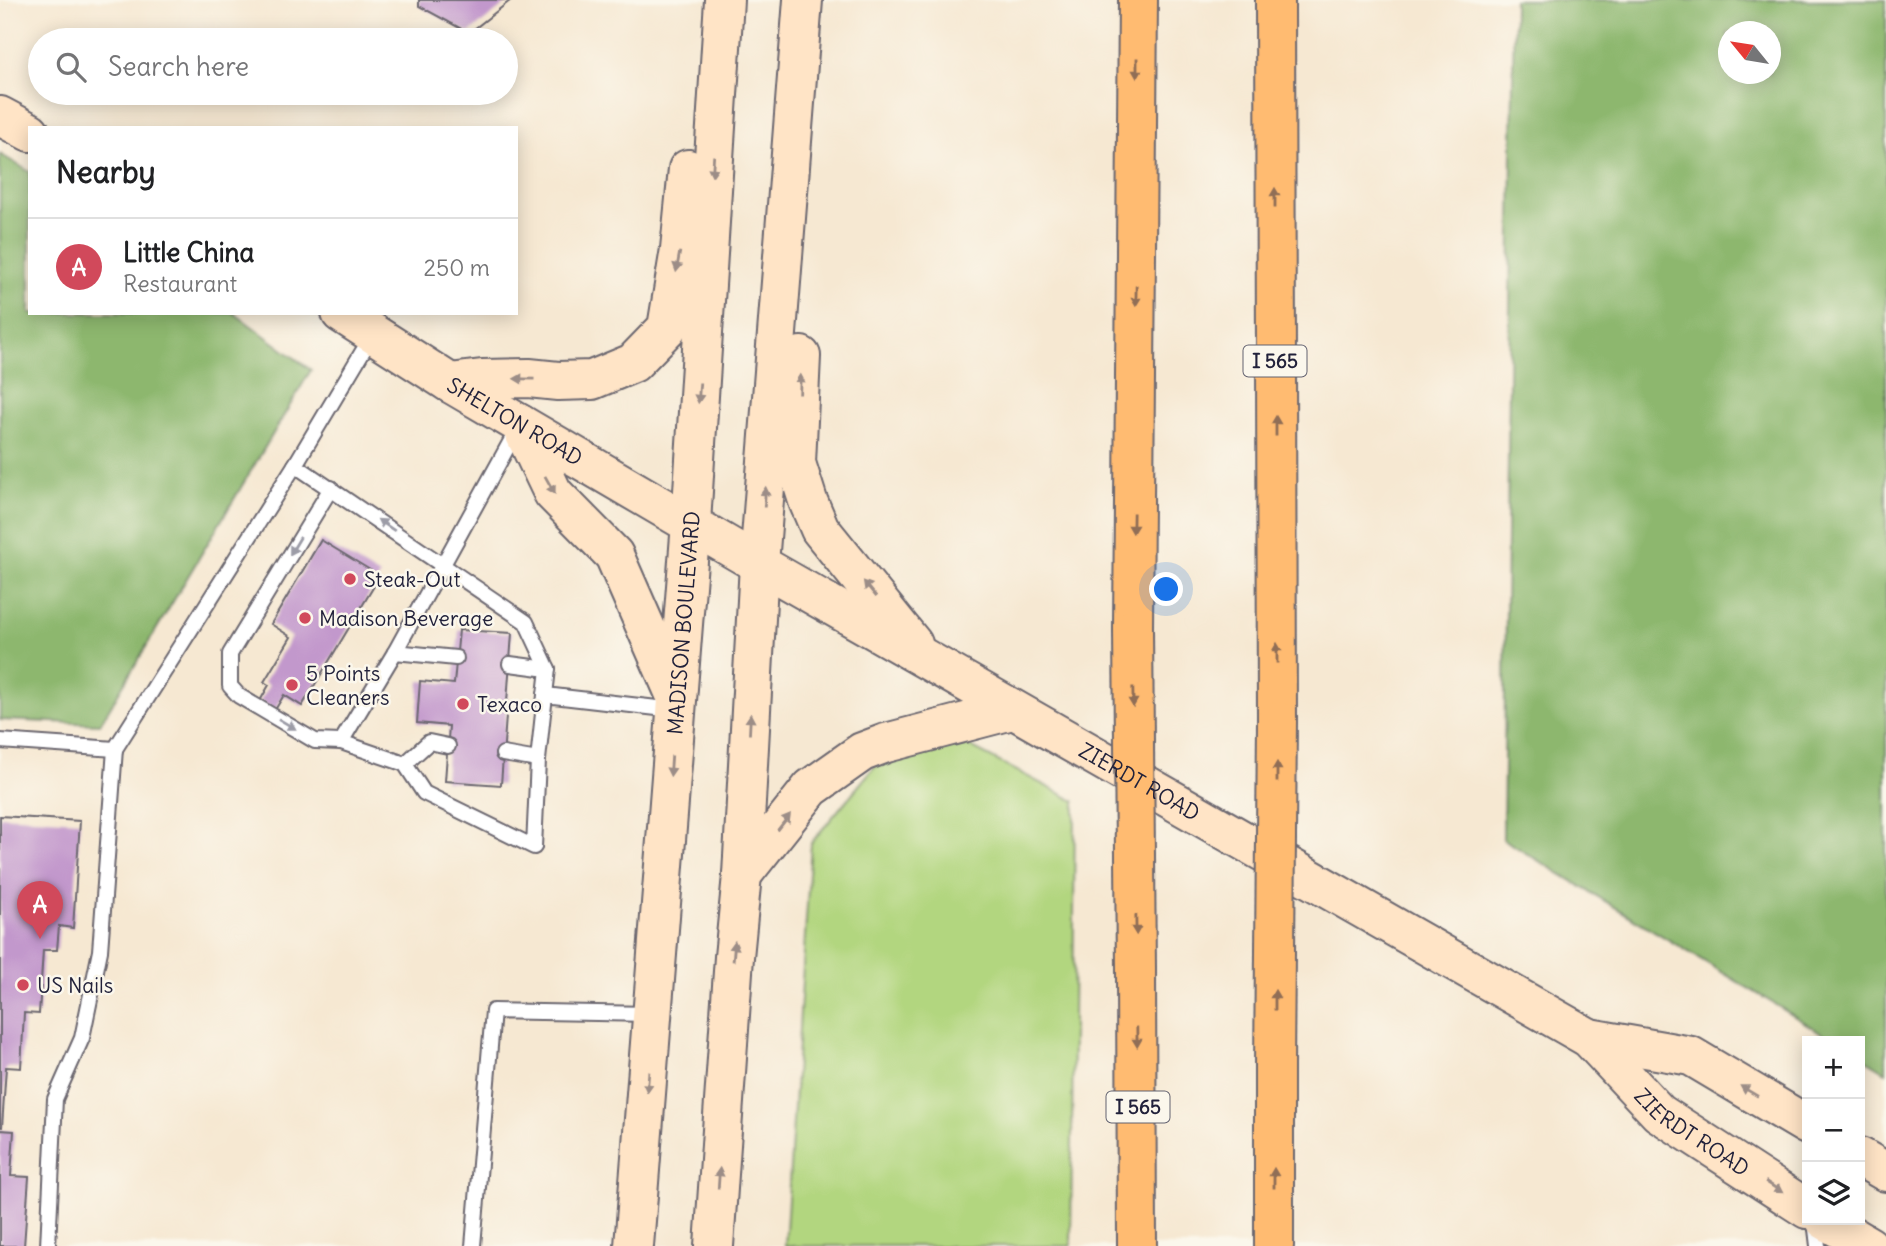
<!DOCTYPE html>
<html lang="en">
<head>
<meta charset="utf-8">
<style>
	body { margin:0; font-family:Delius,sans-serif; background:#f2f2f2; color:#202124 }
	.controls { position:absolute; right:21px; bottom:21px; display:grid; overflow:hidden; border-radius:0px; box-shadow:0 4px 18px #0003 }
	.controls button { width:63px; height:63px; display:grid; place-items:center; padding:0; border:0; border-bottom:2px solid #e0e0e0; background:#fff; color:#202124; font:35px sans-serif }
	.compass { position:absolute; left:1718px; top:21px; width:63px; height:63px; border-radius:50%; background:#fff; box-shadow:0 4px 18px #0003; rotate:300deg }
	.you { position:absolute; left:1167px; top:590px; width:24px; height:24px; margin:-18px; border:5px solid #fff; border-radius:50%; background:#1a73e8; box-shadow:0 0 0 10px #1a73e833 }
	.badge { display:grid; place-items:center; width:46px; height:46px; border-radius:50%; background:#d1495b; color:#fff; font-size:23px; font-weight:700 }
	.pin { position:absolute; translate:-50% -58px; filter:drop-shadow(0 2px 4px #0008) }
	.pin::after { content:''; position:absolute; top:37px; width:24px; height:21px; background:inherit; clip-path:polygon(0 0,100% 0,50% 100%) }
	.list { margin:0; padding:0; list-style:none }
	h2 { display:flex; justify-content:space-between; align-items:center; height:91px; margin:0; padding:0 28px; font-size:30px }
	h2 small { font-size:23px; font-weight:400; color:#757577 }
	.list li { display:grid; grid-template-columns:46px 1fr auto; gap:21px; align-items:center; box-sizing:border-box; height:98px; padding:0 28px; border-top:2px solid #e0e0e0 }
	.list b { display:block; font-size:26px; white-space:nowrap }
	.list p { margin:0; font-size:23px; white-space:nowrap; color:#757577 }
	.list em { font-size:23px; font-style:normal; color:#757577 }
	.icon { flex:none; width:38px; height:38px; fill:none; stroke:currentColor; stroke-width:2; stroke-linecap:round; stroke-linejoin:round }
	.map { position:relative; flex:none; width:1886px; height:1246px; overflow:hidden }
	.search { position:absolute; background:#fff; box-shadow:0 4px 18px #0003; left:28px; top:28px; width:490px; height:77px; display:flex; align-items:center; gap:18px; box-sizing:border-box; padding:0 24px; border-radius:38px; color:#757577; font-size:26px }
	.panel { position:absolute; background:#fff; box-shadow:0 4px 18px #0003; left:28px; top:126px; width:490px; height:189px; border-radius:0px }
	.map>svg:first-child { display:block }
	.green { fill:#b2d67f; stroke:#6a7c5d; stroke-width:2 }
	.forest { fill:#8db76e; stroke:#586c54; stroke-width:2; fill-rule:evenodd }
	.building { fill:#c298cc }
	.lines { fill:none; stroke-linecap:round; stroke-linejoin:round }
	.lane-casing { stroke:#6c6770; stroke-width:18 }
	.secondary-casing { stroke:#6c6770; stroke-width:42 }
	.highway-casing { stroke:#6c6770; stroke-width:42 }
	.lane { stroke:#fff; stroke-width:14 }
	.secondary { stroke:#ffe4c6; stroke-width:38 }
	.highway { stroke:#ffbb71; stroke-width:38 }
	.highway-bridge-casing { stroke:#6c6770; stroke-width:42; stroke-linecap:butt }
	.highway-bridge { stroke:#ffbb71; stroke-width:38 }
	.oneway { fill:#906e56 }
	.oneway2 { fill:#9c8d87 }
	.oneway3 { fill:#9c9ca7 }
	.poi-dot { fill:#d1495b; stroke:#fbf7ec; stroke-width:2.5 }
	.labels { text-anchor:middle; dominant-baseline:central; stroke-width:5; stroke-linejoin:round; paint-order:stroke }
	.shield { fill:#fbf7ec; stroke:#636270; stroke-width:2 }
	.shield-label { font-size:19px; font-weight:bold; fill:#22223b }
	.street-label { font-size:21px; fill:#22223b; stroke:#fbf7ec }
	.poi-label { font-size:21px; fill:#22223b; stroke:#fbf7ec; text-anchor:start }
</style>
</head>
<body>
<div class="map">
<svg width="1886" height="1246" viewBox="0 0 1886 1246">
	<rect width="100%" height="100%" fill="#fbf7ec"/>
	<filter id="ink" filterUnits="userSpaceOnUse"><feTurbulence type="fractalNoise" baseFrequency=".0143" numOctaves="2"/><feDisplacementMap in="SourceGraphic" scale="14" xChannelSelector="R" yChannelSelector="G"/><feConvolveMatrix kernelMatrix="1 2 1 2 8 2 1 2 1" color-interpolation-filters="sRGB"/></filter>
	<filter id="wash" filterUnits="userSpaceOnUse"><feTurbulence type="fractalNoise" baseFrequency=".00686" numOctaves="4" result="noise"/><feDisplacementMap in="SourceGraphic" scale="28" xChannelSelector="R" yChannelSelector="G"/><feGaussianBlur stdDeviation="1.57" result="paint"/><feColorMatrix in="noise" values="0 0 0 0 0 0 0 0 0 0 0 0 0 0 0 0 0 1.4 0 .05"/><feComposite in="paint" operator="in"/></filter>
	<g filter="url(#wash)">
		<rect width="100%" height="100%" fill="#f6e8d2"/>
		<path class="green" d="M938 730 1075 801 1071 1246H785L811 843 875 766Z"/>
		<g class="forest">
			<path d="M1514 0H1886V1072L1860 1056V1041H1835L1503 839ZM1728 32H1770V74H1728Z"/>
			<path d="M0 154 30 172V313H234L311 370 100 724 0 720Z"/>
		</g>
		<g id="blocks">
			<g class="building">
				<path d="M419 0H511L469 33 419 6Z"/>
				<path d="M321 540 380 576 302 706 284 695 275 710 260 701 269 685 264 682 291 637 271 624Z"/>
				<path d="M459 630 512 633 501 785 445 781 449 726 417 723 420 681 454 684Z"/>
				<path d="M0 816 80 821 73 928 59 926 57 950H43L39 1014 24 1013 21 1068 6 1067 2 1127H0Z"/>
				<path d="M0 1130 14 1131 11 1176 29 1177 24 1246H0Z"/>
			</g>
		</g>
	</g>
	<g filter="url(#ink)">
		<use href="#blocks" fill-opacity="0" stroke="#6c6770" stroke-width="2"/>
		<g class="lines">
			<defs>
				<g id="lane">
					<path d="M295 465 526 622 548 669 545 695"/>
					<path d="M331 488 230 654V686L239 696 315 741 341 742 405 764 424 793 534 847 538 760 545 695 674 710"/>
					<path d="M395 652 456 658"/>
					<path d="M510 664 548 669"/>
					<path d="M0 741 115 749 295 465 373 334"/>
					<path d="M341 742 395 652 518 428"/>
					<path d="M503 754 538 760"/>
					<path d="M405 764 429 742 448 746"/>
					<path d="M1815 1221 1818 1246"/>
					<path d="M48 1246 55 1099 82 1038 100 951 115 749"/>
					<path d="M473 1246 493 1011 652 1014"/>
				</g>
				<g id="secondary">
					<path d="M0 116 30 132"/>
					<path id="s1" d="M341 313 450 383 759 564 1589 1038 1659 1113 1807 1209"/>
					<path d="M801 356 796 463 808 501 820 529 913 644"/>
					<path d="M450 383 482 379 529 378 558 381 592 380 633 363 667 328 680 249 688 169"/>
					<path d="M520 424 553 493 614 555 674 692"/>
					<path d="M742 875 811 788 862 752 886 743 1012 710"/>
					<path d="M1589 1038 1691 1056 1807 1125"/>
					<path d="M1860 1157 1886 1172"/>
					<path d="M1825 1220 1869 1246"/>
					<path id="s2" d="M634 1246 691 523 724 0"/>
					<path d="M714 1246 734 957 742 875 759 564 803 0"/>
				</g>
				<g id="highway">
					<path d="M1275 0 1277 721"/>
					<path d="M1133 629 1138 0"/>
					<path d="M1136 969 1137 1246"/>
					<path d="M1274 1246V1068"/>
				</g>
			</defs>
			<use href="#lane" class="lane-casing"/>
			<use href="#secondary" class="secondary-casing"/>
			<use href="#highway" class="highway-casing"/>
			<use href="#lane" class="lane"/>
			<use href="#secondary" class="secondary"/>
			<use href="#highway" class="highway"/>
			<defs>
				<g id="highway-bridge">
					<path d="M1133 629 1136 969"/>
					<path d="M1274 1068 1277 721"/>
				</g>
			</defs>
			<use href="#highway-bridge" class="highway-bridge-casing"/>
			<use href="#highway-bridge" class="highway-bridge"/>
		</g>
		<defs><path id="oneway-solid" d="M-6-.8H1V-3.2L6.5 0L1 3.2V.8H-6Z" transform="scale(1.75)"/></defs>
		<g class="oneway">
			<use href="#oneway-solid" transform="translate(1137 68) rotate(90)"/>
			<use href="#oneway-solid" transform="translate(1275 198) rotate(-90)"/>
			<use href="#oneway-solid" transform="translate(1136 296) rotate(91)"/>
			<use href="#oneway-solid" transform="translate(1276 426) rotate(-90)"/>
			<use href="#oneway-solid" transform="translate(1133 523) rotate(91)"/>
			<use href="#oneway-solid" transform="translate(1277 653) rotate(-90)"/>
			<use href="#oneway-solid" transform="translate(1133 697) rotate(89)"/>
			<use href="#oneway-solid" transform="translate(1277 772) rotate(-90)"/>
			<use href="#oneway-solid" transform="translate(1136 925) rotate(89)"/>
			<use href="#oneway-solid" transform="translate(1275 1000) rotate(-90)"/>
			<use href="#oneway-solid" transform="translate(1137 1037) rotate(89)"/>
			<use href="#oneway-solid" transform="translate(1274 1178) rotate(-90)"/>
		</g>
		<g class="oneway2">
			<use href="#oneway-solid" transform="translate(713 166) rotate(94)"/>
			<use href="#oneway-solid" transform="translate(678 262) rotate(100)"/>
			<use href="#oneway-solid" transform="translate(524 379) rotate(-179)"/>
			<use href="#oneway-solid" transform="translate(800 384) rotate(-88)"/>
			<use href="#oneway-solid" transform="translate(699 393) rotate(94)"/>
			<use href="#oneway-solid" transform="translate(550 485) rotate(61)"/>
			<use href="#oneway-solid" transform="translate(765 497) rotate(-86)"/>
			<use href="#oneway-solid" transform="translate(870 589) rotate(-129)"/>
			<use href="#oneway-solid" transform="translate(750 724) rotate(-87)"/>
			<use href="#oneway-solid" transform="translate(671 766) rotate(94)"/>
			<use href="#oneway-solid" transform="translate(784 822) rotate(-52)"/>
			<use href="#oneway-solid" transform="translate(734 951) rotate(-85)"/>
			<use href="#oneway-solid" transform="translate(648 1082) rotate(95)"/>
			<use href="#oneway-solid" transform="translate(1749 1091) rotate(-149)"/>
			<use href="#oneway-solid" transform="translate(719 1178) rotate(-86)"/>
			<use href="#oneway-solid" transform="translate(1774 1187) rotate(33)"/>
		</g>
		<g class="oneway3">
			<use href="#oneway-solid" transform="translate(386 525) rotate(-146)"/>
			<use href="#oneway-solid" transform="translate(295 546) rotate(121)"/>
			<use href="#oneway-solid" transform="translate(287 724) rotate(31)"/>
		</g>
	</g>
	<g class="poi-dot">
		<circle cx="350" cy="579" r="7"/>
		<circle cx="305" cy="618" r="7"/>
		<circle cx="292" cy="685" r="7"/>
		<circle cx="463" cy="704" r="7"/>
		<circle cx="23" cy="985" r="7"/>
	</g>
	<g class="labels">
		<g class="shield">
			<rect x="1243.5" y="345.5" width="63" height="31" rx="5"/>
			<rect x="1106.5" y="1091.5" width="63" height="31" rx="5"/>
		</g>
		<g class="shield-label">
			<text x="1275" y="361">I 565</text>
			<text x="1138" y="1107">I 565</text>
		</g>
		<g class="street-label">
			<text stroke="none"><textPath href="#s1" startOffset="205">SHELTON ROAD</textPath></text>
			<text stroke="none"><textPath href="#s2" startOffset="625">MADISON BOULEVARD</textPath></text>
			<text stroke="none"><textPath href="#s1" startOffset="926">ZIERDT ROAD</textPath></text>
			<text stroke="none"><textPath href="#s1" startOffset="1584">ZIERDT ROAD</textPath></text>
		</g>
		<g class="poi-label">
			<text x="364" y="579">Steak-Out</text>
			<text x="319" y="618">Madison Beverage</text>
			<text x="306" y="673">5 Points<tspan x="306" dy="24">Cleaners</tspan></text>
			<text x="477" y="704">Texaco</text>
			<text x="37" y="985">US Nails</text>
		</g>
	</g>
</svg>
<div class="controls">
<button>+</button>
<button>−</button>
<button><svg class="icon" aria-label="layers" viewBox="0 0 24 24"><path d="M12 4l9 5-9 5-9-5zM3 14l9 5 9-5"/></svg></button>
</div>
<svg class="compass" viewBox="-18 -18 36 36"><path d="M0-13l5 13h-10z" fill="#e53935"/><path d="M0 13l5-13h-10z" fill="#757577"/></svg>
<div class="you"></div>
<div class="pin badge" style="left:40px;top:939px">A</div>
<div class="search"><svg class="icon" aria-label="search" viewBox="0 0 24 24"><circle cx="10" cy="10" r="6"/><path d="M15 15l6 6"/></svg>Search here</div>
<section class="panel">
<h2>Nearby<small></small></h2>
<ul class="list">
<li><span class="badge">A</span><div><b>Little China</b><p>Restaurant</p></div><em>250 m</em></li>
</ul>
</section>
</div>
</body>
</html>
